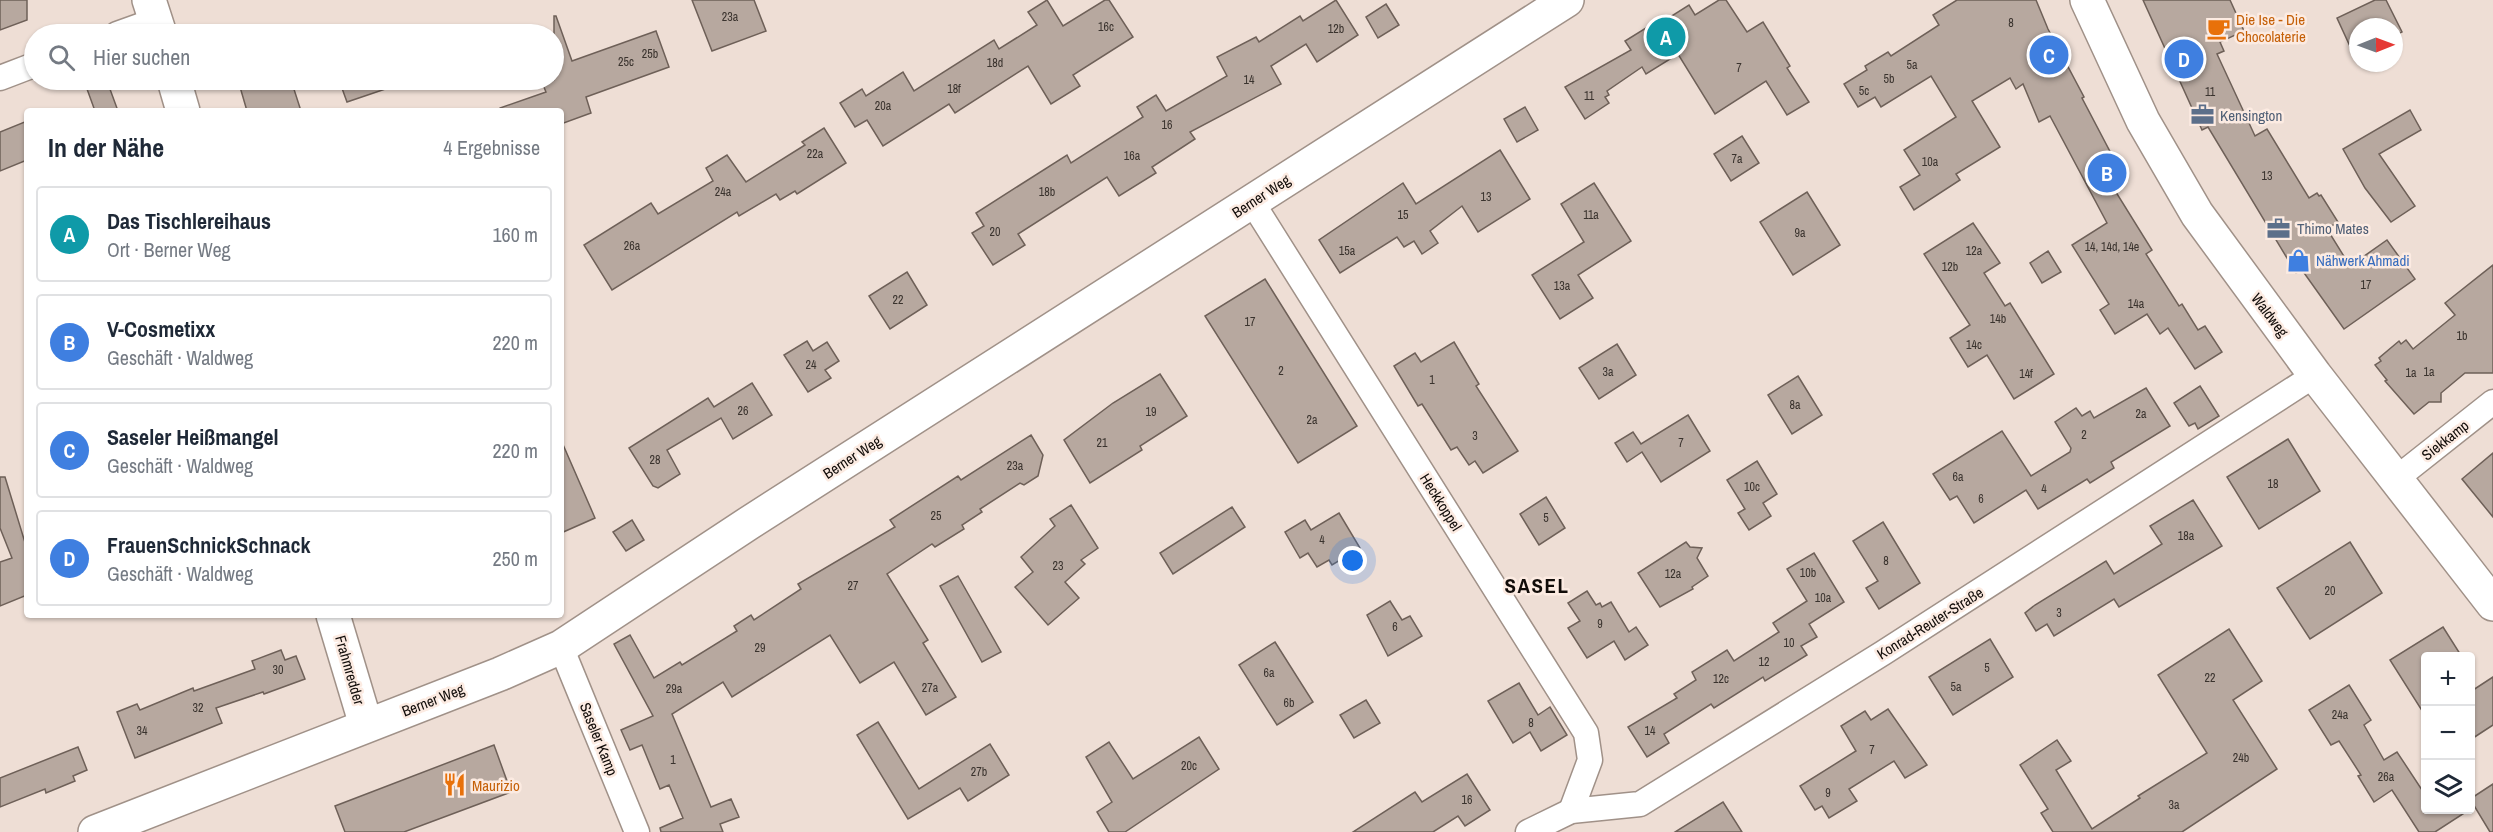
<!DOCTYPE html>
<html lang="de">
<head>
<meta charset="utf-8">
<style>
	body { margin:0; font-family:"Archivo Narrow",sans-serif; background:#f6f6f7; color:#1f2937 }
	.controls { position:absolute; right:18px; bottom:18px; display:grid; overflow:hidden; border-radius:6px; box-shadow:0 2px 4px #0004 }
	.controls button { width:54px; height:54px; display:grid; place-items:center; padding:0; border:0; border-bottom:2px solid #e0e1e3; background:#fff; color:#1f2937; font:30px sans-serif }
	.compass { position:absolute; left:2349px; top:18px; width:54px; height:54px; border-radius:50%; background:#fff; box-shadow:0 2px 4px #0004; rotate:89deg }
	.you { position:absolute; left:1353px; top:561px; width:21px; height:21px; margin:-15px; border:4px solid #fff; border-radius:50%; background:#1a73e8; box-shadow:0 0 0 9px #1a73e833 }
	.badge { display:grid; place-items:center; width:39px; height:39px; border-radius:50%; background:#db2777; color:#fff; font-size:20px; font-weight:700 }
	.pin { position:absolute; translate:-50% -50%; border:3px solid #fff; box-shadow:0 2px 6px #0006 }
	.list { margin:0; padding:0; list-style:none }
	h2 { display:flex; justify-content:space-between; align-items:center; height:78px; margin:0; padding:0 24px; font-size:26px }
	h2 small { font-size:20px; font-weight:400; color:#747a83 }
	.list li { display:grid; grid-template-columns:39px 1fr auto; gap:18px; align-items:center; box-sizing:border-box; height:96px; margin:0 12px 12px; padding:0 12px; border:2px solid #e0e1e3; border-radius:6px }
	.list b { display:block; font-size:22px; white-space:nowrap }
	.list p { margin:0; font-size:20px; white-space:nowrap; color:#747a83 }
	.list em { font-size:20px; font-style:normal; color:#747a83 }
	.icon { flex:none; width:33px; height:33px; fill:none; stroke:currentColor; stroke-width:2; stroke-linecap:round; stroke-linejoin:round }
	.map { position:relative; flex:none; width:2493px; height:832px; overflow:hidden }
	.search { position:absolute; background:#fff; box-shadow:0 2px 4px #0004; left:24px; top:24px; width:540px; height:66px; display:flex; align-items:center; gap:15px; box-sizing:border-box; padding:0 21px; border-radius:33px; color:#747a83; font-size:22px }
	.panel { position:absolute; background:#fff; box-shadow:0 2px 4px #0004; left:24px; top:108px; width:540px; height:510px; border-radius:6px }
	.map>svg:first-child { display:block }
	.building { fill:#b7a89f; stroke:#6e6058; stroke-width:1.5 }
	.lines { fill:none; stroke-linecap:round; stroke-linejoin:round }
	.street-casing { stroke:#a09188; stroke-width:27 }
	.secondary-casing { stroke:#a09188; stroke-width:36 }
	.street { stroke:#fff; stroke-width:24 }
	.secondary { stroke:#fff; stroke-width:33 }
	.labels { text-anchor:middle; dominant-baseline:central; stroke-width:5; stroke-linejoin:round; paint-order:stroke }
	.number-label { font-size:12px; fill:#3a332e }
	.food-label { font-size:15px; fill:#c56008; stroke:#fcebe2; text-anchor:start }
	.service-label { font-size:15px; fill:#4e5e75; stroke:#fcebe2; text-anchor:start }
	.street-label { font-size:15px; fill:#110c09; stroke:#fcebe2 }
	.shop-label { font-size:15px; fill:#366cbe; stroke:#fcebe2; text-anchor:start }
	.district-label { font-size:21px; font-weight:bold; letter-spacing:1.5px; fill:#110c09; stroke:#fcebe2 }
</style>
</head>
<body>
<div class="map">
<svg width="2493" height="832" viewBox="0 0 2493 832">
	<rect width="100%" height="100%" fill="#eeded5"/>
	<g class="building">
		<path d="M0 0H27V20L0 30Z"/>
		<path d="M692 0H754L766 31 712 51Z"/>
		<path d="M1047 0 1063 26 1105 0H1109L1133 37 1073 75 1080 86 1051 104 1028 66 955 113 949 104 883 146 867 120 855 127 840 103 862 89 866 96 903 72 914 91 994 40 999 49 1037 25 1028 12Z"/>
		<path d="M1336 0 1358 35 1317 62 1306 44 1271 66 1281 84 1190 132 1195 139 1152 167 1156 173 1119 196 1107 177 1018 234 1025 245 993 265 972 233 984 226 976 213 1067 155 1071 163 1143 117 1137 107 1156 95 1166 111 1227 76 1217 57 1256 37 1259 42 1300 16 1303 21Z"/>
		<path d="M1719 0H1726L1747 32 1763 22 1790 66 1787 68 1809 102 1787 115 1766 81 1715 114 1678 54 1646 74 1642 67 1607 91 1609 95 1605 97 1609 103 1585 119 1565 87 1631 50 1625 41 1654 23 1656 26 1689 5 1695 15Z"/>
		<path d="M1957 0H2036L2048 29 2084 97 2082 98 2126 182 2114 189 2152 250 2146 254 2179 306 2182 304 2198 330 2205 326 2222 352 2195 369 2168 328 2160 334 2147 314 2115 334 2100 310 2109 304 2072 245 2107 223 2050 116 2039 122 2023 84 2016 89 2010 78 1972 101 2000 147 1956 174 1960 180 1914 210 1900 187 1920 175 1904 150 1956 117 1931 76 1881 107 1875 97 1858 107 1844 84 1867 70 1865 66 1888 52 1891 56 1939 25 1933 15Z"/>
		<path d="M2143 0H2230L2244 31 2220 42 2224 51 2217 54 2255 136 2267 129 2309 198 2317 193 2319 196 2321 195 2338 222 2327 229 2350 266 2387 240 2415 279 2344 329 2302 270 2296 273 2208 127 2202 130Z"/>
		<path d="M2375 0H2386L2402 32 2394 36V27H2358V53L2354 55 2337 18Z"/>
		<path d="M1386 4 1399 25 1378 38 1366 17Z"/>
		<path d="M554 16H556L572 61 656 31 669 67 586 97 591 113 561 124V111H500V108L546 92 541 80H554Z"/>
		<path d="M238 80H291L301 111H247Z"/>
		<path d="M339 80H402L403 83 347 102Z"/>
		<path d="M107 81 118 111H95L87 89Z"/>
		<path d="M1525 107 1538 130 1517 142 1504 119Z"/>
		<path d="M2410 110 2421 130 2379 154 2415 206 2391 222 2365 188 2343 149Z"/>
		<path d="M27 121V160L0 171V132Z"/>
		<path d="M824 128 846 163 797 194 795 191 780 200 776 194 739 216 737 212 612 290 584 245 651 203 658 214 713 181 706 168 727 155 746 182 805 145 802 142Z"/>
		<path d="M1742 136 1759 163 1731 181 1714 154Z"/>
		<path d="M1500 150 1530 199 1478 232 1462 206 1430 231 1438 243 1422 254 1414 241 1404 247 1397 237 1340 273 1319 240 1403 183 1416 204Z"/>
		<path d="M1594 183 1631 241 1578 275 1593 298 1560 319 1532 275 1584 242 1561 204Z"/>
		<path d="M1807 192 1840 245 1793 275 1760 222Z"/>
		<path d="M1973 223 2000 263 1984 273 2005 306 2010 303 2054 374 2014 399 1987 355 1968 367 1950 338 1970 325 1924 254Z"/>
		<path d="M2048 251 2061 272 2042 283 2030 263Z"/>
		<path d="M2493 265V373H2465L2441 393V402H2429L2414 414 2385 381 2387 380 2375 365 2381 361 2379 358 2399 341 2401 344 2406 340 2413 349 2455 315 2445 303Z"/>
		<path d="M907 272 927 305 890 329 869 296Z"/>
		<path d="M1265 279 1357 426 1298 463 1205 316Z"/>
		<path d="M807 341 813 351 827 342 839 361 825 370 831 378 808 392 784 355Z"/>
		<path d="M1454 342 1479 384 1476 386 1518 451 1483 473 1475 461 1469 465 1457 447 1451 450 1422 404 1418 406 1394 366 1415 353 1421 362Z"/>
		<path d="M1617 344 1636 375 1599 399 1579 368Z"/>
		<path d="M1160 374 1187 416 1140 446 1142 450 1090 483 1064 440 1113 403Z"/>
		<path d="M1798 376 1822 415 1792 434 1768 395Z"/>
		<path d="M752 383 772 415 733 439 721 418 667 450 680 474 658 488 653 486 629 448 708 398 714 407Z"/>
		<path d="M2200 386 2219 416 2198 429 2195 423 2189 426 2174 403Z"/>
		<path d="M2146 388 2170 426 2111 462 2114 468 2090 483 2087 479 2038 509 2026 490 1974 523 1957 496 1950 500 1933 474 2002 431 2031 476 2070 452 2071 448 2055 422 2076 408 2082 416 2090 411 2094 418Z"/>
		<path d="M1688 415 1710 451 1661 482 1642 452 1627 462 1615 443 1633 432 1641 444Z"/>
		<path d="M1031 435 1043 455 1038 476 1024 485 1020 483 980 509 982 512 962 525 964 529 935 547 932 544 887 574 928 640 923 643 956 697 926 715 894 662 860 683 830 635 732 697 723 682 672 714 711 807 731 799 739 817 720 824 723 832H661L660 828 683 818 669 785 660 789 642 745 630 750 621 730 653 716 614 644 630 635 654 678 680 662 682 665 737 631 734 626 751 615 754 620 801 589 798 584 895 527 890 520 958 476 961 480Z"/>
		<path d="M2288 439 2320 491 2259 529 2227 477Z"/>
		<path d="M561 440 595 518 561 533Z"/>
		<path d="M2493 453V517L2462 479Z"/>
		<path d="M1757 461 1777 494 1763 503 1771 516 1749 530 1738 513 1745 509 1727 480Z"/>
		<path d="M0 477H5L27 549V595L0 606V562L12 558 0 528Z"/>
		<path d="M1546 497 1565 528 1539 545 1520 514Z"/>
		<path d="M2193 500 2222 546 2119 607 2114 599 2054 636 2047 624 2036 631 2025 613 2035 605 2106 561 2114 574 2162 544 2150 526Z"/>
		<path d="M1071 505 1098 548 1081 560 1085 564 1065 582 1079 598 1048 625 1015 587 1033 572 1021 557 1055 526 1050 519Z"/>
		<path d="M1232 507 1245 527 1173 574 1160 553Z"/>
		<path d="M1339 513 1360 548 1332 565 1329 560 1317 567 1308 553 1300 558 1285 532 1305 520 1311 530Z"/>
		<path d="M632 520 644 540 626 551 613 532Z"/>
		<path d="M1883 522 1920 583 1879 609 1866 588 1878 581 1853 541Z"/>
		<path d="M1686 542 1690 547 1702 548 1697 558 1708 576 1692 587 1693 589 1660 607 1638 573Z"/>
		<path d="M2350 542 2382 593 2310 639 2277 588Z"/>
		<path d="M1814 553 1844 602 1809 624 1817 637 1801 646 1807 655 1765 681 1763 677 1714 708 1711 704 1664 734 1669 743 1647 757 1628 727 1677 698 1674 694 1696 680 1692 672 1727 650 1734 661 1779 632 1773 623 1807 601 1787 569Z"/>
		<path d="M958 576 1001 652 982 662 940 586Z"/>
		<path d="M1587 591 1596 605 1600 603 1602 607 1611 602 1629 632 1636 627 1648 645 1625 660 1614 641 1587 658 1568 628 1580 621 1568 603Z"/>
		<path d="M1390 601 1402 620 1410 616 1422 636 1388 656 1367 615Z"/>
		<path d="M2443 627 2462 657H2426V717L2390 660Z"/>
		<path d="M2229 629 2262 681 2233 700 2277 769 2182 832H2053L2041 813 2048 809 2020 765 2057 740 2071 761 2056 770 2092 829 2140 798 2138 796 2207 753 2158 675Z"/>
		<path d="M1990 639 2013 677 1953 715 1929 677Z"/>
		<path d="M1275 642 1313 702 1277 725 1239 665Z"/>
		<path d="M281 650 285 660 296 656 305 679 264 694 263 692 216 708 222 723 135 758 117 712 137 704 140 710 193 688 194 691 255 669 252 661Z"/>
		<path d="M2493 677V725L2470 740V692Z"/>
		<path d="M1519 683 1538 715 1550 707 1567 735 1541 751 1530 732 1513 743 1488 701Z"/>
		<path d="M2349 685 2371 720 2364 725 2384 760 2397 752 2426 796V810H2469L2435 832H2419L2392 790 2374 802 2358 776 2361 775 2339 741 2331 745 2309 710Z"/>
		<path d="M1366 700 1380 723 1354 738 1340 715Z"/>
		<path d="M1888 709 1927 765 1905 778 1894 761 1849 789 1857 801 1829 818 1822 806 1815 810 1800 786 1856 751 1841 726 1865 711 1871 720Z"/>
		<path d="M878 722 919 789 990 744 1009 775 968 801 960 788 908 819 857 735Z"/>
		<path d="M1199 737 1219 769 1125 832H1109L1097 812 1112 802 1086 757 1109 742 1133 779Z"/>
		<path d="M494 745 511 792 404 832H345L335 806Z"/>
		<path d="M78 747 87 770 73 776 75 781 46 793 45 789 0 807V778Z"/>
		<path d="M1467 774 1490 810 1465 826 1458 816 1433 832H1353L1415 792 1422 802Z"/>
		<path d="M2493 784V832H2490L2470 799Z"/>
		<path d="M1723 802 1742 832H1675Z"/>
	</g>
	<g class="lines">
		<defs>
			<g id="street">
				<path d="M117 34 156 20"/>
				<path d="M0 78 34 65"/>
				<path d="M1252 202 1586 733 1590 760 1571 811"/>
				<path d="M2397 478 2493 402"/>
				<path d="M561 647 637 832"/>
				<path d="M1528 832 1571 811 1640 804 1883 653 2315 375"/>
			</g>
			<g id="secondary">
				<path d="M149 0 160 34"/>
				<path d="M2087 0 2143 121 2197 214 2315 375 2493 604"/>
				<path d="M174 80 183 111"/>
				<path d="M333 615 366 725"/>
				<path d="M95 832 500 674 561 647 749 523 1567 0"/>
			</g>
		</defs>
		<use href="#street" class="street-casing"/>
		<use href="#secondary" class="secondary-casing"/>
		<use href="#street" class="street"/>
		<use href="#secondary" class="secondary"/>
	</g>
	<defs>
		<symbol id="cafe-bare" viewBox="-9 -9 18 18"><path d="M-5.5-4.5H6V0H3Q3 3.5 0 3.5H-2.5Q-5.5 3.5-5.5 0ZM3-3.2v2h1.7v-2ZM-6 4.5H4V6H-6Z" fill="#e8710a" stroke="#fcebe2" stroke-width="2.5" paint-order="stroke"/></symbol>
		<symbol id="office-bare" viewBox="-9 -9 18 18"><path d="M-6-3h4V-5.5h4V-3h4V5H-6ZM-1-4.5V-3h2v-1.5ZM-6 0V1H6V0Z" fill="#5c6f8a" stroke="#fcebe2" stroke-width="2.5" paint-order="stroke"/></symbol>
		<symbol id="shop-bare" viewBox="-9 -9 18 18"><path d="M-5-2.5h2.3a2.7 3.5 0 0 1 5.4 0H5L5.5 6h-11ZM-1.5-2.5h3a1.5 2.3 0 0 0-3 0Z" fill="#3f7fe0" stroke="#fcebe2" stroke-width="2.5" paint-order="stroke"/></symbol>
		<symbol id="restaurant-bare" viewBox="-9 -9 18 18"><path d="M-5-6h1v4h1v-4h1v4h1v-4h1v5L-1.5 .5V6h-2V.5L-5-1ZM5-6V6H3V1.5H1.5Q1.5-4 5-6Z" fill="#e8710a" stroke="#fcebe2" stroke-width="2.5" paint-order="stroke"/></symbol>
	</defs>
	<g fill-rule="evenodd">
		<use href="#cafe-bare" x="2202" y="12" width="33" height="33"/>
		<use href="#office-bare" x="2186" y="98" width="33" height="33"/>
		<use href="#office-bare" x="2262" y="212" width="33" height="33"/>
		<use href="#shop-bare" x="2282" y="244" width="33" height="33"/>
		<use href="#restaurant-bare" x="438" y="768" width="33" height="33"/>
	</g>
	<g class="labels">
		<g class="number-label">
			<text x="730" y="17">23a</text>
			<text x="2011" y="23">8</text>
			<text x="1106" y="27">16c</text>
			<text x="1336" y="29">12b</text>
			<text x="650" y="54">25b</text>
			<text x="626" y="62">25c</text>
			<text x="995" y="63">18d</text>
			<text x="1912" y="65">5a</text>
			<text x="1739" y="68">7</text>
			<text x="1889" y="79">5b</text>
			<text x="1249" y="80">14</text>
			<text x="954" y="89">18f</text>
			<text x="1864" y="91">5c</text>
			<text x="2210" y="92">11</text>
			<text x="1589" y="96">11</text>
			<text x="883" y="106">20a</text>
			<text x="1167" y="125">16</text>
			<text x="815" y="154">22a</text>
			<text x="1132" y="156">16a</text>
			<text x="1737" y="159">7a</text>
			<text x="1930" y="162">10a</text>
			<text x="2267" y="176">13</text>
			<text x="723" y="192">24a</text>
			<text x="1047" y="192">18b</text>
			<text x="1486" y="197">13</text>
			<text x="1403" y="215">15</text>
			<text x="1591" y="215">11a</text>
			<text x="995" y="232">20</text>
			<text x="1800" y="233">9a</text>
			<text x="632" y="246">26a</text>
			<text x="2112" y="247">14, 14d, 14e</text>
			<text x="1347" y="251">15a</text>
			<text x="1974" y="251">12a</text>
			<text x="1950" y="267">12b</text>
			<text x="2366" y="285">17</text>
			<text x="1562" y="286">13a</text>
			<text x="898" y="300">22</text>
			<text x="2136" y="304">14a</text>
			<text x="1998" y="319">14b</text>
			<text x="1250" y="322">17</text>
			<text x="2462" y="336">1b</text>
			<text x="1974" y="345">14c</text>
			<text x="811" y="365">24</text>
			<text x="1281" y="371">2</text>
			<text x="1608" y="372">3a</text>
			<text x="2429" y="372">1a</text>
			<text x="2411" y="373">1a</text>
			<text x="2026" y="374">14f</text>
			<text x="1432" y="380">1</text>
			<text x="1795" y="405">8a</text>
			<text x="743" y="411">26</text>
			<text x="1151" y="412">19</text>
			<text x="2141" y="414">2a</text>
			<text x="1312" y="420">2a</text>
			<text x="2084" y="435">2</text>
			<text x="1475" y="436">3</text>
			<text x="1102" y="443">21</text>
			<text x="1681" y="443">7</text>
			<text x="655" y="460">28</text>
			<text x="1015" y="466">23a</text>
			<text x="1958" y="477">6a</text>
			<text x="2273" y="484">18</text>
			<text x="1752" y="487">10c</text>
			<text x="2044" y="489">4</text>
			<text x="1981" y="499">6</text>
			<text x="936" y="516">25</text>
			<text x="1546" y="518">5</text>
			<text x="2186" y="536">18a</text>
			<text x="1322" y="540">4</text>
			<text x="1886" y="561">8</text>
			<text x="1058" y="566">23</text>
			<text x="1808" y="573">10b</text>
			<text x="1673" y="574">12a</text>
			<text x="853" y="586">27</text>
			<text x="2330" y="591">20</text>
			<text x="1823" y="598">10a</text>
			<text x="2059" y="613">3</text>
			<text x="1600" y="624">9</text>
			<text x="1395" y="627">6</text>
			<text x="1789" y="643">10</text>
			<text x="760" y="648">29</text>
			<text x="1764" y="662">12</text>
			<text x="1987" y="668">5</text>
			<text x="278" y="670">30</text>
			<text x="1269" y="673">6a</text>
			<text x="2210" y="678">22</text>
			<text x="1721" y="679">12c</text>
			<text x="1956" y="687">5a</text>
			<text x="930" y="688">27a</text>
			<text x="674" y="689">29a</text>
			<text x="1289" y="703">6b</text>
			<text x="198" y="708">32</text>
			<text x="2340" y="715">24a</text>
			<text x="1531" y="723">8</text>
			<text x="142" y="731">34</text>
			<text x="1650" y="731">14</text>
			<text x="1872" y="750">7</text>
			<text x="2241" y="758">24b</text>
			<text x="673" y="760">1</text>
			<text x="1189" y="766">20c</text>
			<text x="979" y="772">27b</text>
			<text x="2386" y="777">26a</text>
			<text x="1828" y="793">9</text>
			<text x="1467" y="800">16</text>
			<text x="2174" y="805">3a</text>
		</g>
		<g class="food-label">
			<text x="2236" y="19">Die Ise - Die<tspan x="2236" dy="17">Chocolaterie</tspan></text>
			<text x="472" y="785">Maurizio</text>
		</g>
		<g class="service-label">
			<text x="2220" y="115">Kensington</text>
			<text x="2297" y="228">Thimo Mates</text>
		</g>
		<g class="street-label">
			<text transform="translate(1261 196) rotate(-33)">Berner Weg</text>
			<text transform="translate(2270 315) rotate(53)">Waldweg</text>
			<text transform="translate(2445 440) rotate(-38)">Siekkamp</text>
			<text transform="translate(852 457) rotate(-33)">Berner Weg</text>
			<text transform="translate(1441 502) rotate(58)">Heckkoppel</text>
			<text transform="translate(1930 623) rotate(-32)">Konrad-Reuter-Straße</text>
			<text transform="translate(350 670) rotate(74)">Frahmredder</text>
			<text transform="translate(433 700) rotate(-21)">Berner Weg</text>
			<text transform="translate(599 739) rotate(68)">Saseler Kamp</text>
		</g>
		<g class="shop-label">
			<text x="2316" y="260">Nähwerk Ahmadi</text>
		</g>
		<g class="district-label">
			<text x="1537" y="585">SASEL</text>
		</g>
	</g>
</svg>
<div class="controls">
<button>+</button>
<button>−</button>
<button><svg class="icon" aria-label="layers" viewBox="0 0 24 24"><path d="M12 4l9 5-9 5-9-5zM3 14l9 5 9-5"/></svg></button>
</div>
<svg class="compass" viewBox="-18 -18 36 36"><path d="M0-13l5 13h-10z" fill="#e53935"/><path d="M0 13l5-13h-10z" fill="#747a83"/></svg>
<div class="you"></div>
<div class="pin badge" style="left:1666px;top:37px;background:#0f9aa8">A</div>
<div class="pin badge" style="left:2107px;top:173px;background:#3f7fe0">B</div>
<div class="pin badge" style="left:2049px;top:55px;background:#3f7fe0">C</div>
<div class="pin badge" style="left:2184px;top:59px;background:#3f7fe0">D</div>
<div class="search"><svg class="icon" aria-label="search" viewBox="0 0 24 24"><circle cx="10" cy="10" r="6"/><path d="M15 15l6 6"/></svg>Hier suchen</div>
<section class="panel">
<h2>In der Nähe<small>4 Ergebnisse</small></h2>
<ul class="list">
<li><span class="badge" style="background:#0f9aa8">A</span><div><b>Das Tischlereihaus</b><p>Ort · Berner Weg</p></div><em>160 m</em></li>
<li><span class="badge" style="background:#3f7fe0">B</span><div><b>V-Cosmetixx</b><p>Geschäft · Waldweg</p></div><em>220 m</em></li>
<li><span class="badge" style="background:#3f7fe0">C</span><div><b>Saseler Heißmangel</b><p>Geschäft · Waldweg</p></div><em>220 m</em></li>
<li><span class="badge" style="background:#3f7fe0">D</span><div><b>FrauenSchnickSchnack</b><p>Geschäft · Waldweg</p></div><em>250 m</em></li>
</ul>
</section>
</div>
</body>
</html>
